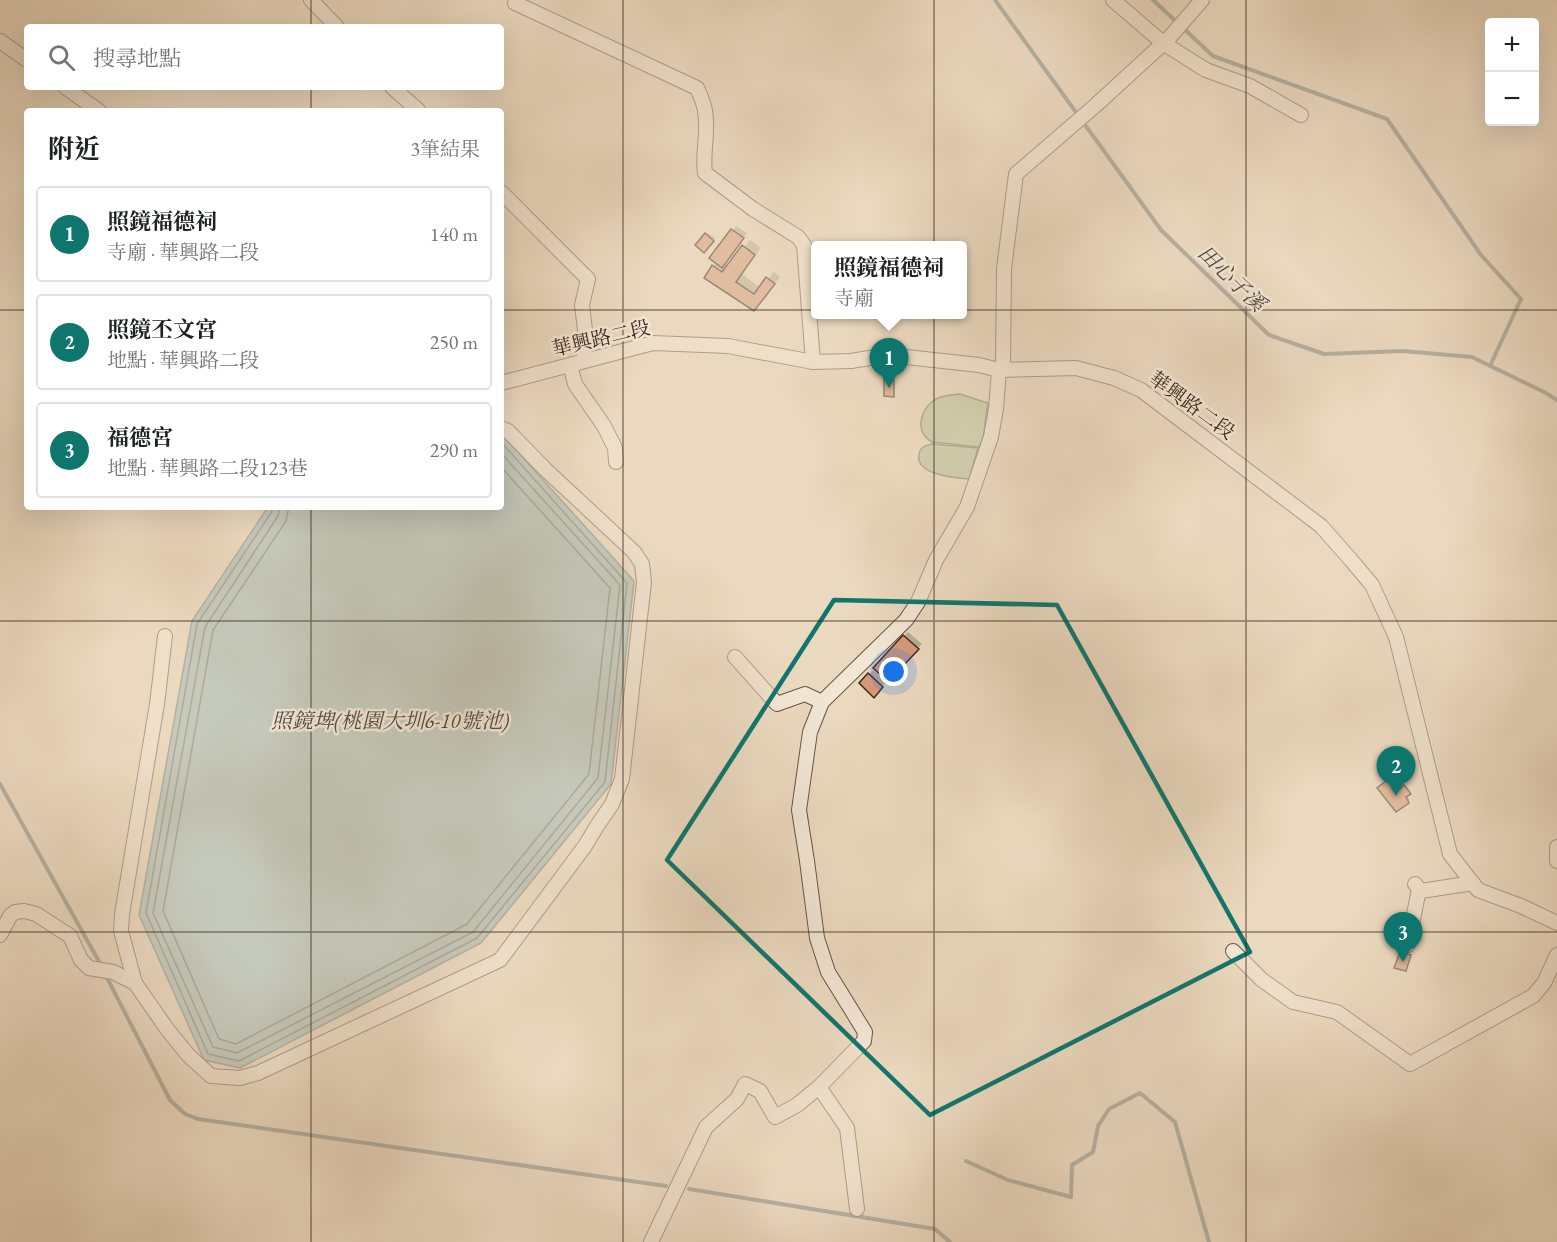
<!DOCTYPE html>
<html lang="zh-TW">
<head>
<meta charset="utf-8">
<style>
	body { margin:0; font-family:"EB Garamond","Noto Serif TC",serif; background:#f6f6f6; color:#202124 }
	.controls { position:absolute; right:18px; top:18px; display:grid; overflow:hidden; border-radius:6px; box-shadow:0 6px 24px #0002 }
	.controls button { width:54px; height:54px; display:grid; place-items:center; padding:0; border:0; border-bottom:2px solid #e0e0e0; background:#fff; color:#202124; font:30px sans-serif }
	.you { position:absolute; left:894px; top:672px; width:21px; height:21px; margin:-15px; border:4px solid #fff; border-radius:50%; background:#1a73e8; box-shadow:0 0 0 9px #1a73e833 }
	.badge { display:grid; place-items:center; width:39px; height:39px; border-radius:50%; background:#0f766e; color:#fff; font-size:20px; font-weight:700 }
	.pin { position:absolute; translate:-50% -50px; filter:drop-shadow(0 2px 3px #0008) }
	.pin::after { content:''; position:absolute; top:32px; width:21px; height:18px; background:inherit; clip-path:polygon(0 0,100% 0,50% 100%) }
	.popup { position:absolute; left:811px; top:241px; width:156px; height:78px; box-sizing:border-box; display:grid; place-content:center; border-radius:6px; background:#fff; filter:drop-shadow(0 2px 4px #0005); font-size:20px; white-space:nowrap; color:#757577 }
	.popup b { font-size:22px; color:#202124 }
	.popup::after { content:''; position:absolute; left:50%; top:100%; margin-left:-12px; border:12px solid transparent; border-top-color:#fff }
	.list { margin:0; padding:0; list-style:none }
	h2 { display:flex; justify-content:space-between; align-items:center; height:78px; margin:0; padding:0 24px; font-size:26px }
	h2 small { font-size:20px; font-weight:400; color:#757577 }
	.list li { display:grid; grid-template-columns:39px 1fr auto; gap:18px; align-items:center; box-sizing:border-box; height:96px; margin:0 12px 12px; padding:0 12px; border:2px solid #e0e0e0; border-radius:6px }
	.list b { display:block; font-size:22px; white-space:nowrap }
	.list p { margin:0; font-size:20px; white-space:nowrap; color:#757577 }
	.list em { font-size:20px; font-style:normal; color:#757577 }
	.icon { flex:none; width:33px; height:33px; fill:none; stroke:currentColor; stroke-width:2; stroke-linecap:round; stroke-linejoin:round }
	.map { position:relative; flex:none; width:1557px; height:1242px; overflow:hidden }
	.search { position:absolute; background:#fff; box-shadow:0 6px 24px #0002; left:24px; top:24px; width:480px; height:66px; display:flex; align-items:center; gap:15px; box-sizing:border-box; padding:0 21px; border-radius:6px; color:#757577; font-size:22px }
	.panel { position:absolute; background:#fff; box-shadow:0 6px 24px #0002; left:24px; top:108px; width:480px; height:402px; border-radius:6px }
	.map>svg:first-child { display:block }
	.green { fill:#b2c096; stroke:#767458; stroke-width:1.5 }
	.water { fill:#9ab9ba; stroke:#747f7a; stroke-width:1.5 }
	.shadow { fill:#0003 }
	.lines { fill:none; stroke-linecap:round; stroke-linejoin:round }
	.shore { stroke:#6a706a; stroke-width:1.5 }
	.stream { stroke:#747f7a; stroke-width:4 }
	.building { fill:#d89a76; stroke:#3a281a; stroke-width:1.5 }
	.minor-casing { stroke:#665443; stroke-width:16 }
	.minor { stroke:#f2e6d5; stroke-width:14 }
	.marked { fill:none; stroke:#0f766e; stroke-width:4.5; stroke-linejoin:round }
	.grid { fill:none; stroke:#3a281a; stroke-width:1.5; stroke-opacity:0.55 }
	.labels { text-anchor:middle; dominant-baseline:central; stroke-width:5; stroke-linejoin:round; paint-order:stroke }
	.street-label { font-size:20px; fill:#3a281a; stroke:#f2e6d5 }
	.water-label { font-size:21px; font-style:italic; fill:#524c42; stroke:#f2e6d5 }
</style>
</head>
<body>
<div class="map">
<svg width="1557" height="1242" viewBox="0 0 1557 1242">
	<rect width="100%" height="100%" fill="#ebd9bf"/>
	<filter id="stains"><feTurbulence type="fractalNoise" baseFrequency=".00333" numOctaves="4"/><feColorMatrix values="0 0 0 0 .2 0 0 0 0 .09 0 0 0 0 .02 0 0 0 .5 -.17"/></filter>
	<radialGradient id="worn" r=".72"><stop offset=".6" stop-color="#630" stop-opacity="0"/><stop offset="1" stop-color="#630" stop-opacity=".3"/></radialGradient>
	<g class="green">
		<path d="M960 394 988 403 983 439 979 447 932 442C914 432 920 408 936 399 943 395 952 395 960 394Z"/>
		<path d="M932 444 978 448 969 479C956 478 915 475 919 455 920 447 924 446 932 444Z"/>
	</g>
	<path class="water" d="M501 433 634 581 611 784 481 943 240 1068 204 1060 139 915 192 621 268 507H501Z"/>
	<g class="shadow">
		<path d="M736 226 747 233 725 263 728 265 750 240 761 248 742 274 760 288 774 272 780 277 760 303 714 266 717 262 711 258Z"/>
		<path d="M708 233 715 238 704 251 697 245Z"/>
		<path d="M887 378 895 379V393L894 395 885 380Z"/>
		<path d="M908 632 922 644 888 680 875 668Z"/>
		<path d="M873 670 886 682 874 695 861 683Z"/>
		<path d="M1392 777 1402 788 1406 785 1411 791 1406 795 1410 800 1396 810 1379 788Z"/>
	</g>
	<g class="lines">
		<g class="shore">
			<path d="M272 507 271 513 197 624 146 913 208 1054 239 1061 477 938 605 782 627 583 501 442"/>
			<path d="M280 507 278 516 205 627 153 913 213 1047 237 1053 473 932 598 778 620 585 501 453"/>
			<path d="M289 507 286 521 213 630 163 911 219 1039 236 1044 467 924 589 774 610 588 501 467"/>
		</g>
		<g class="stream">
			<path d="M995 0 1161 230 1269 335 1324 354 1403 351 1472 357 1546 393 1557 400"/>
			<path d="M1153 0 1213 56 1387 119 1481 255 1521 299 1490 366"/>
			<path d="M0 784 102 967"/>
			<path d="M105 974 170 1100 185 1114 198 1119 666 1186"/>
			<path d="M966 1161 1008 1180 1071 1197 1072 1165 1093 1152 1098 1126 1109 1109 1140 1093 1175 1122 1209 1242"/>
			<path d="M689 1189 935 1229 950 1242"/>
		</g>
	</g>
	<g class="building">
		<path d="M731 229 744 238 722 268 709 258Z"/>
		<path d="M705 233 714 241 704 253 695 245Z"/>
		<path d="M742 245 755 255 736 282 754 294 766 277 775 284 754 311 704 278 712 265 722 272Z"/>
		<path d="M884 379 894 380V397L884 396Z"/>
		<path d="M903 635 919 649 888 682 873 668Z"/>
		<path d="M868 673 883 687 874 698 859 683Z"/>
		<path d="M1390 778 1400 789 1404 785 1411 794 1406 797 1409 803 1396 812 1377 788Z"/>
		<path d="M1400 952 1411 955 1406 971 1394 968Z"/>
	</g>
	<g class="lines">
		<defs>
			<g id="minor">
				<path d="M311 0 337 27"/>
				<path d="M1113 0 1163 43 1206 70 1250 86 1301 115"/>
				<path d="M515 3 697 88C700 95 704 103 705 111 709 132 702 153 705 173L753 209 798 237 804 245 813 362"/>
				<path d="M0 41 27 60"/>
				<path d="M65 87 99 111"/>
				<path d="M392 87 419 111"/>
				<path d="M501 192 588 279 582 305 585 330 584 361"/>
				<path d="M570 365 575 384 604 426 615 448 616 462"/>
				<path d="M501 383 653 343 728 346 813 362 851 361 888 355 979 365 999 370 1076 368 1114 378 1141 390 1321 526 1351 560 1372 585 1396 637 1450 854 1478 890 1521 906 1557 923"/>
				<path d="M735 657 777 704 805 694 822 702"/>
				<path d="M1557 847V861"/>
				<path d="M1415 884 1421 891 1473 883"/>
				<path d="M0 935 10 916 15 912 24 911 36 914 70 936 81 960 89 968 113 972 135 983 167 1029 188 1055 211 1076 240 1078 258 1073 500 960 585 846 597 826 612 804 622 779 644 582 642 564 634 552 545 469 508 431 501 428"/>
				<path d="M1408 945 1419 889"/>
				<path d="M1233 951 1262 980 1293 1002 1337 1012 1410 1064 1533 996 1544 983 1557 955"/>
				<path d="M135 983 121 931 122 914 157 704 165 636"/>
				<path d="M819 1087 847 1128 857 1209"/>
				<path d="M651 1242 706 1127 737 1099 745 1084 760 1091 775 1117 797 1105 819 1087 864 1041 865 1032 828 972 817 938 807 861 799 810 810 732 822 702 906 620 918 602 936 560 967 507 991 437 996 409 999 370 1003 364 1004 269 1016 174 1096 105 1169 38 1202 0"/>
			</g>
		</defs>
		<use href="#minor" class="minor-casing"/>
		<use href="#minor" class="minor"/>
	</g>
	<path d="M0 0H1557V1242H0ZM834 600 1057 605 1250 952 930 1115 667 860Z" fill="#ebd9bf" fill-opacity=".55" fill-rule="evenodd"/>
	<path class="marked" d="M834 600 1057 605 1250 952 930 1115 667 860Z"/>
	<path class="grid" d="M311 0V27M623 0V1242M934 0V1242M1246 0V1242M311 87V111M0 310H27M501 310H1557M311 507V1242M0 621H1557M0 932H1557"/>
	<g class="labels">
		<g class="street-label">
			<text transform="translate(601 338) rotate(-13)">華興路二段</text>
			<text transform="translate(1192 405) rotate(36)">華興路二段</text>
		</g>
		<g class="water-label">
			<text transform="translate(1232 278) rotate(44)">田心子溪</text>
			<text x="390" y="720">照鏡埤(桃園大圳6-10號池)</text>
		</g>
	</g>
	<rect width="100%" height="100%" filter="url(#stains)"/>
	<rect width="100%" height="100%" fill="url(#worn)"/>
</svg>
<div class="controls">
<button>+</button>
<button>−</button>
</div>
<div class="you"></div>
<div class="pin badge" style="left:889px;top:388px">1</div>
<div class="popup"><b>照鏡福德祠</b>寺廟</div>
<div class="pin badge" style="left:1396px;top:796px">2</div>
<div class="pin badge" style="left:1403px;top:962px">3</div>
<div class="search"><svg class="icon" aria-label="search" viewBox="0 0 24 24"><circle cx="10" cy="10" r="6"/><path d="M15 15l6 6"/></svg>搜尋地點</div>
<section class="panel">
<h2>附近<small>3筆結果</small></h2>
<ul class="list">
<li><span class="badge">1</span><div><b>照鏡福德祠</b><p>寺廟 · 華興路二段</p></div><em>140 m</em></li>
<li><span class="badge">2</span><div><b>照鏡丕文宮</b><p>地點 · 華興路二段</p></div><em>250 m</em></li>
<li><span class="badge">3</span><div><b>福德宮</b><p>地點 · 華興路二段123巷</p></div><em>290 m</em></li>
</ul>
</section>
</div>
</body>
</html>
